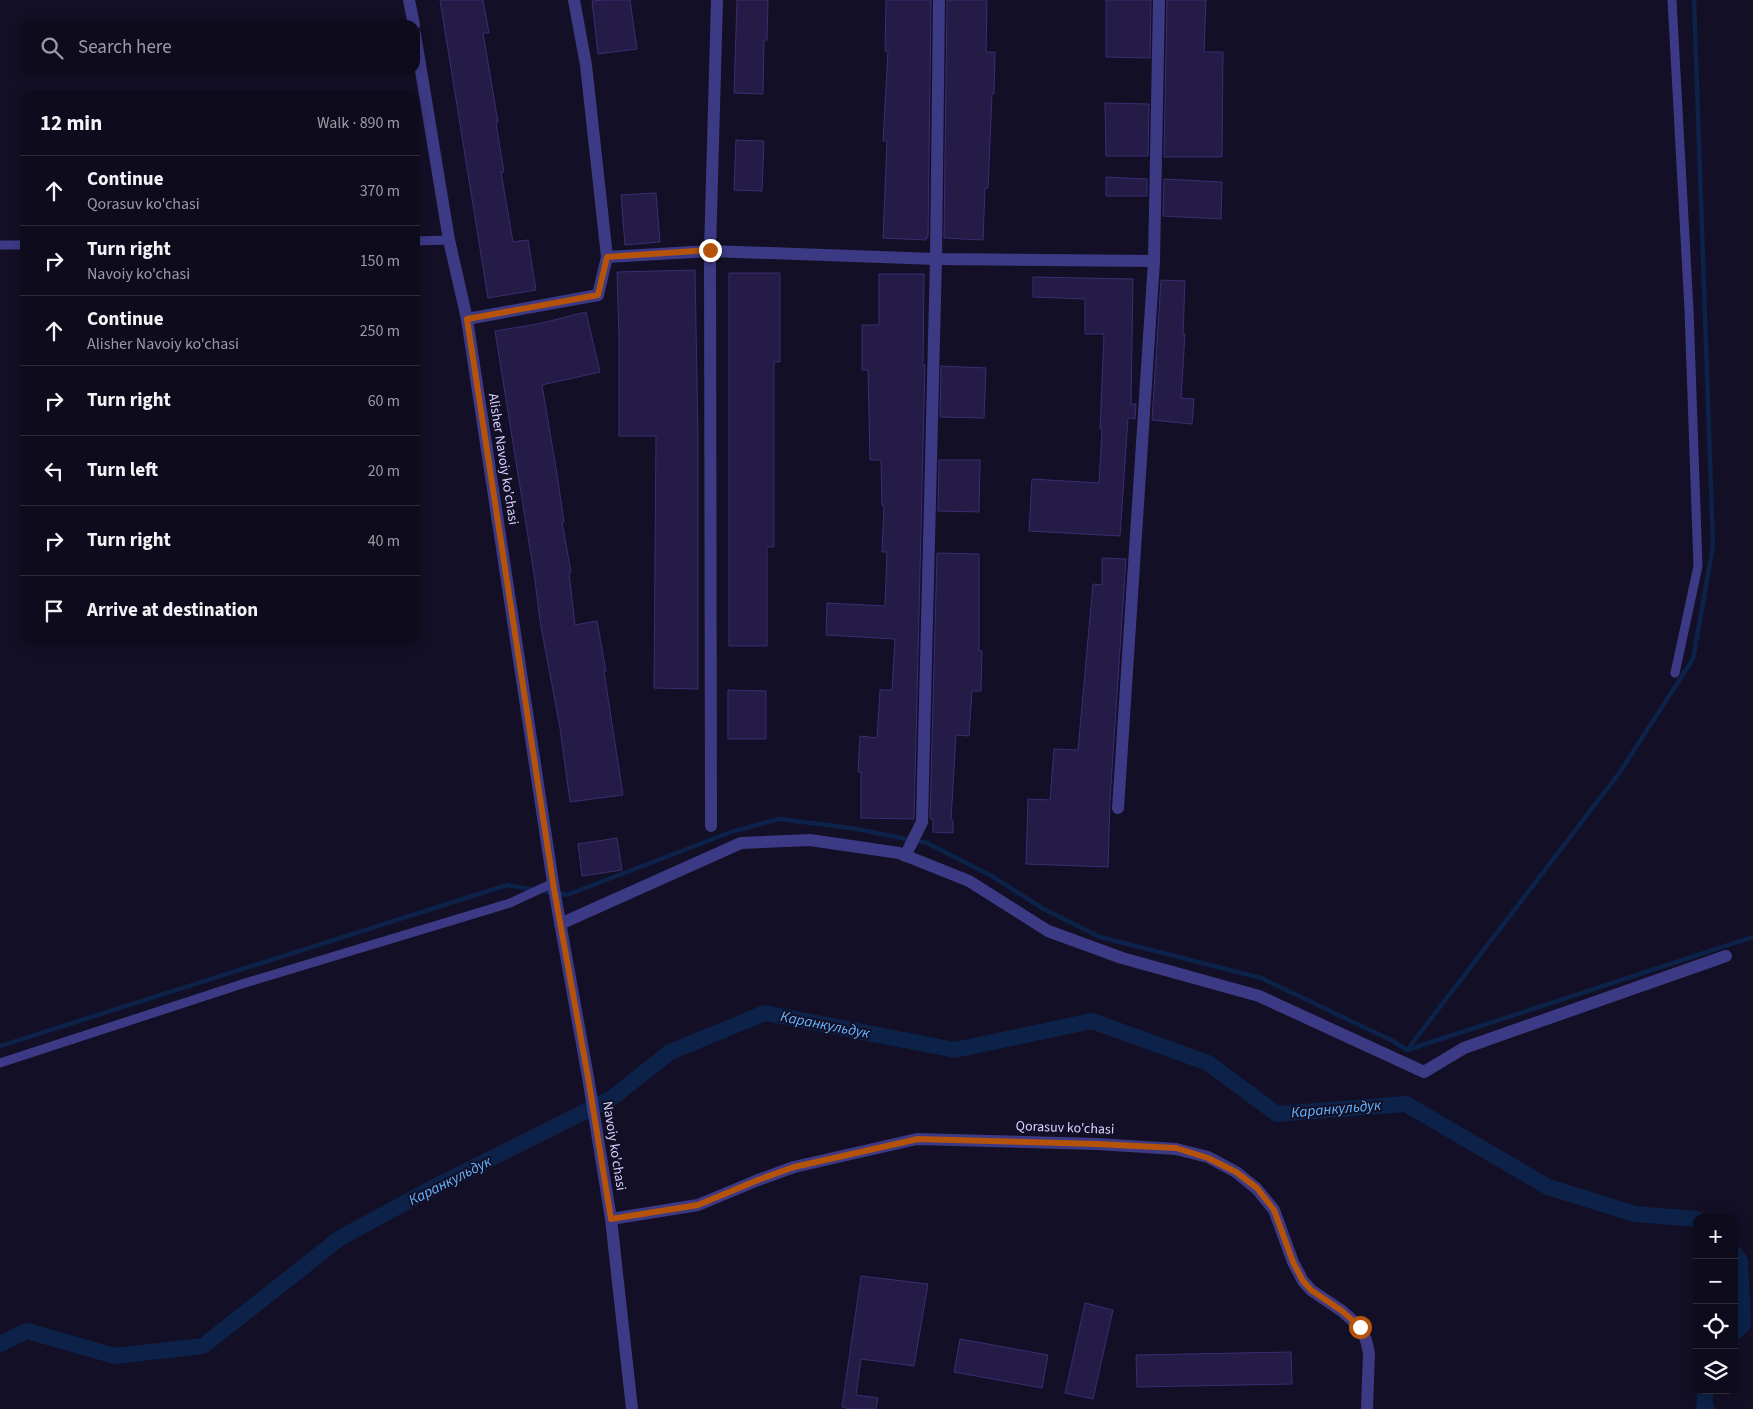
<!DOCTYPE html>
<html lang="en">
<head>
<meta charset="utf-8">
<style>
	body { margin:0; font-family:"Source Sans 3",sans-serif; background:#171425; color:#f1f3f6 }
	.controls { position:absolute; right:15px; bottom:15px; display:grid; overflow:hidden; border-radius:10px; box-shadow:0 2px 12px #0003 }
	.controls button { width:45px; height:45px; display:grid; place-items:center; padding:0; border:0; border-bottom:1px solid #2e2b3b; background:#0e0b1c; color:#f1f3f6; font:25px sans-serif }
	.stop { position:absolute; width:15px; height:15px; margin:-11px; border:4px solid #b45309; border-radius:50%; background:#fff }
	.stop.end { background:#b45309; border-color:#fff; box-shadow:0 1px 5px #0008 }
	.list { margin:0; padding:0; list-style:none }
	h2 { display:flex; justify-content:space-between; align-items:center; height:65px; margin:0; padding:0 20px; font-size:21px }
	h2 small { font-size:16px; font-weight:400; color:#9b9ba3 }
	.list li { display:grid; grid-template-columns:32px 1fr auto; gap:15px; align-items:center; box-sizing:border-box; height:70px; padding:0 20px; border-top:1px solid #2e2b3b }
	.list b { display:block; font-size:19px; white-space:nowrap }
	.list p { margin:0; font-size:16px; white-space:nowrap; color:#9b9ba3 }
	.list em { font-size:16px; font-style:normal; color:#9b9ba3 }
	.icon { flex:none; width:28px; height:28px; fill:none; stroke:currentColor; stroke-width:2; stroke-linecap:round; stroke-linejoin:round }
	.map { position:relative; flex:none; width:1753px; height:1409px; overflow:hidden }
	.search { position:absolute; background:#0e0b1c; box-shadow:0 2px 12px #0003; left:20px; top:20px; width:400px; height:55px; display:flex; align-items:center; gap:12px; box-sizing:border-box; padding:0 18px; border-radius:15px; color:#9b9ba3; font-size:19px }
	.panel { position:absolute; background:#0e0b1c; box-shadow:0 2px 12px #0003; left:20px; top:90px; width:400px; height:555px; border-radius:15px }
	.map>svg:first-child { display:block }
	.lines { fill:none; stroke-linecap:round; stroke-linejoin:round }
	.stream { stroke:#0c2248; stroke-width:4.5 }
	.canal { stroke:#0c2248; stroke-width:16 }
	.building { fill:#241b47; stroke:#3b2d73 }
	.service { stroke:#3d3a85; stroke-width:9 }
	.minor { stroke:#3d3a85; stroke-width:12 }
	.route { stroke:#b45309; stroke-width:6 }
	.labels { text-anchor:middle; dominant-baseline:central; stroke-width:4; stroke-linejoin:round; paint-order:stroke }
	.street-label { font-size:14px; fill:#d9d4ff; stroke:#130f26 }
	.water-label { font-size:15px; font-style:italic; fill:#62b6ff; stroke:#130f26 }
</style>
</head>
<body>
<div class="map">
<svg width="1753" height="1409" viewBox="0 0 1753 1409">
	<rect width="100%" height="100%" fill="#130f26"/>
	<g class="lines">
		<g class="stream">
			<path d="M0 1046 507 885 567 895 731 832 779 819 851 828 927 843 992 876 1042 908 1100 937 1261 978 1393 1041 1407 1050 1753 937"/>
			<path d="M1407 1050 1620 772 1693 659 1713 546 1694 0"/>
		</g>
		<g class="canal">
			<path d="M1734 1253 1740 1261 1743 1324 1734 1333"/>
			<path d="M0 1344 27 1331 115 1356 203 1346 340 1238 438 1185 612 1098 670 1052 765 1013 955 1050 1092 1021 1208 1063 1277 1114 1406 1104 1548 1187 1635 1214 1697 1219"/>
			<path d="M1706 1390 1704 1408 1707 1409"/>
		</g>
	</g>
	<g class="building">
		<path d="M440 0H483L489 33H483L498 122 496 123 504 172H501L513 242 528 240 536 290 488 298Z"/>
		<path d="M604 0H630L637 49 598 54 592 1Z"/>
		<path d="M737 0H768L767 40H764L763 94 734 93Z"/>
		<path d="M886 0H931L928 238 926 237V240L883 238 887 141H883L888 51H885Z"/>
		<path d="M947 0H987L986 52H995L994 94H992L988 188H985L983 240 944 238Z"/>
		<path d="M1106 0H1151L1150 58 1106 57Z"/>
		<path d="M1167 0H1206L1204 52H1223L1222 157H1164Z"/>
		<path d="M1105 103 1149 104 1148 156H1106Z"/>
		<path d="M736 140 764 141 762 191 734 190Z"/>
		<path d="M1106 177 1147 179V196H1106Z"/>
		<path d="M1164 179 1222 182 1221 219 1163 216Z"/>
		<path d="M656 193 660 242 625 245 621 195Z"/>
		<path d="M695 270 698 438V689L654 688 656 436H619V338L617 272Z"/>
		<path d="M729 273H780V362H774V547H767V646H729Z"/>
		<path d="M879 274H924L923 365H925L914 819 861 818V772H858L860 736 877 738 880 690H892L895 639 826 635 827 603 885 606 887 552H882L884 506H882L881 460H870L868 370H862V325H879Z"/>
		<path d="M1033 277 1133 279 1131 404H1136L1135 419 1128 418 1120 536 1029 531 1032 479 1099 483 1102 430 1100 429 1104 334H1085V299L1033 297Z"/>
		<path d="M1161 280 1185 281 1183 334H1185L1181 398 1194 399 1192 424 1152 420Z"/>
		<path d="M586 312 600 372 542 385 557 474 564 522H562L571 572 569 573 575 625 597 621 606 671H604L623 795 570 802 560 728 540 621 535 580 495 331 538 324Z"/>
		<path d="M941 366 986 368 984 418 940 417Z"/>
		<path d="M939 460H980L979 512 938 511Z"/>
		<path d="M937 553 979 554V651H982L981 691H972L969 736 956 735 951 820H953V833L933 832V819H930Z"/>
		<path d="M1102 558 1126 559 1110 800 1108 867 1026 864 1028 799 1050 800 1054 749 1078 750 1093 584 1102 585Z"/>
		<path d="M728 690 766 691V739H728Z"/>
		<path d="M617 838 622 870 582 876 578 844Z"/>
		<path d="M861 1276 928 1284 914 1366 861 1359 856 1395 878 1398 876 1409H850L842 1407Z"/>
		<path d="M1085 1303 1113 1310 1093 1399 1065 1393Z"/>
		<path d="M960 1339 1048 1355 1042 1388 954 1372Z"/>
		<path d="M1291 1352 1292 1384 1137 1387 1136 1355Z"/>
	</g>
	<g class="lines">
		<g class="service">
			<path d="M1672 0 1689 310 1698 566 1675 673"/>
			<path d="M415 241 449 240"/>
			<path d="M0 245H25"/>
			<path d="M0 1063 242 984 510 903 553 883"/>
		</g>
		<g class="minor">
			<path d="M409 0 414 25"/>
			<path d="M415 34 449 240 467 319 554 889 588 1077 611 1219 632 1409"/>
			<path d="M607 257 710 251 936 259 1154 261"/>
			<path d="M467 319 598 295 607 257 586 65 574 0"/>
			<path d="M1118 808 1154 261 1159 0"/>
			<path d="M711 826 710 251 717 0"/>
			<path d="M905 856 922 822 936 259 939 0"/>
			<path d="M560 924 741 843 810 840 899 853 969 881 1048 931 1122 958 1259 996 1424 1072 1464 1048 1726 956"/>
			<path d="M611 1219 698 1205 758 1180 794 1167 917 1139 1097 1144 1176 1149 1208 1157 1236 1172 1257 1189 1274 1210 1293 1262 1303 1281 1311 1290 1342 1311 1360 1327 1366 1340 1369 1353 1367 1409"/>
		</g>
	</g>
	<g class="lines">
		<path class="route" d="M710 250 607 257 598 295 467 319 554 889 588 1077 611 1219 698 1205 758 1180 794 1167 918 1139 1097 1144 1176 1148 1208 1158 1236 1172 1257 1188 1274 1210 1293 1262 1303 1281 1311 1290 1342 1311 1360 1327"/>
	</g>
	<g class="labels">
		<g class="street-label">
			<text transform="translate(503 459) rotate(81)">Alisher Navoiy ko'chasi</text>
			<text transform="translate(1065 1128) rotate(2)">Qorasuv ko'chasi</text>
			<text transform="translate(614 1146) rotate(81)">Navoiy ko'chasi</text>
		</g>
		<g class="water-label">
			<text transform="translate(825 1025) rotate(11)">Каранкульдук</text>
			<text transform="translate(1336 1109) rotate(-5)">Каранкульдук</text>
			<text transform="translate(450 1181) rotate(-27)">Каранкульдук</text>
		</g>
	</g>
</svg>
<div class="controls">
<button>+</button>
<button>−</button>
<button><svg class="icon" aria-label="locate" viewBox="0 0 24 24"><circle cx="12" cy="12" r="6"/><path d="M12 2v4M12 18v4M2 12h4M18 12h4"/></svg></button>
<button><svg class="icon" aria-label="layers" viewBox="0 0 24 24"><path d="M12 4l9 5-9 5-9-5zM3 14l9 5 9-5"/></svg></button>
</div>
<div class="stop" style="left:1360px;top:1327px"></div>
<div class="stop end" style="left:710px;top:250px"></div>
<div class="search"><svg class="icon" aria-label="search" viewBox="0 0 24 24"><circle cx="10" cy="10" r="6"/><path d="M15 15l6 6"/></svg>Search here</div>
<section class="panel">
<h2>12 min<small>Walk · 890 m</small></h2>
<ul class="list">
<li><svg class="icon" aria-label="ahead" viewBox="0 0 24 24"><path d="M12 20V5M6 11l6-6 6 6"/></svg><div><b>Continue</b><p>Qorasuv ko'chasi</p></div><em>370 m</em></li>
<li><svg class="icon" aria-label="right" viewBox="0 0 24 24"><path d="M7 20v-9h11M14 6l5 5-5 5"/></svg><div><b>Turn right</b><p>Navoiy ko'chasi</p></div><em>150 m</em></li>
<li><svg class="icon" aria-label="ahead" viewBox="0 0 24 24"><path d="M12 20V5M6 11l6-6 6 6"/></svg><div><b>Continue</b><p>Alisher Navoiy ko'chasi</p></div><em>250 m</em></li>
<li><svg class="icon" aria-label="right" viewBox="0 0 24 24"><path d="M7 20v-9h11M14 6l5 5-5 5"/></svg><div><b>Turn right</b></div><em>60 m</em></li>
<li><svg class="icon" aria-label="left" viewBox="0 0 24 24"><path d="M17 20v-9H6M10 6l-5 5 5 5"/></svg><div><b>Turn left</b></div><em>20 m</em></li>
<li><svg class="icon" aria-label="right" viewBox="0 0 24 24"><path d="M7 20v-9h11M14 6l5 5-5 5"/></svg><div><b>Turn right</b></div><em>40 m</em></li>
<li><svg class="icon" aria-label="arrive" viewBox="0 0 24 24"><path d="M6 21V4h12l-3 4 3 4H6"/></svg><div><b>Arrive at destination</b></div></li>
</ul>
</section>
</div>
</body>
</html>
